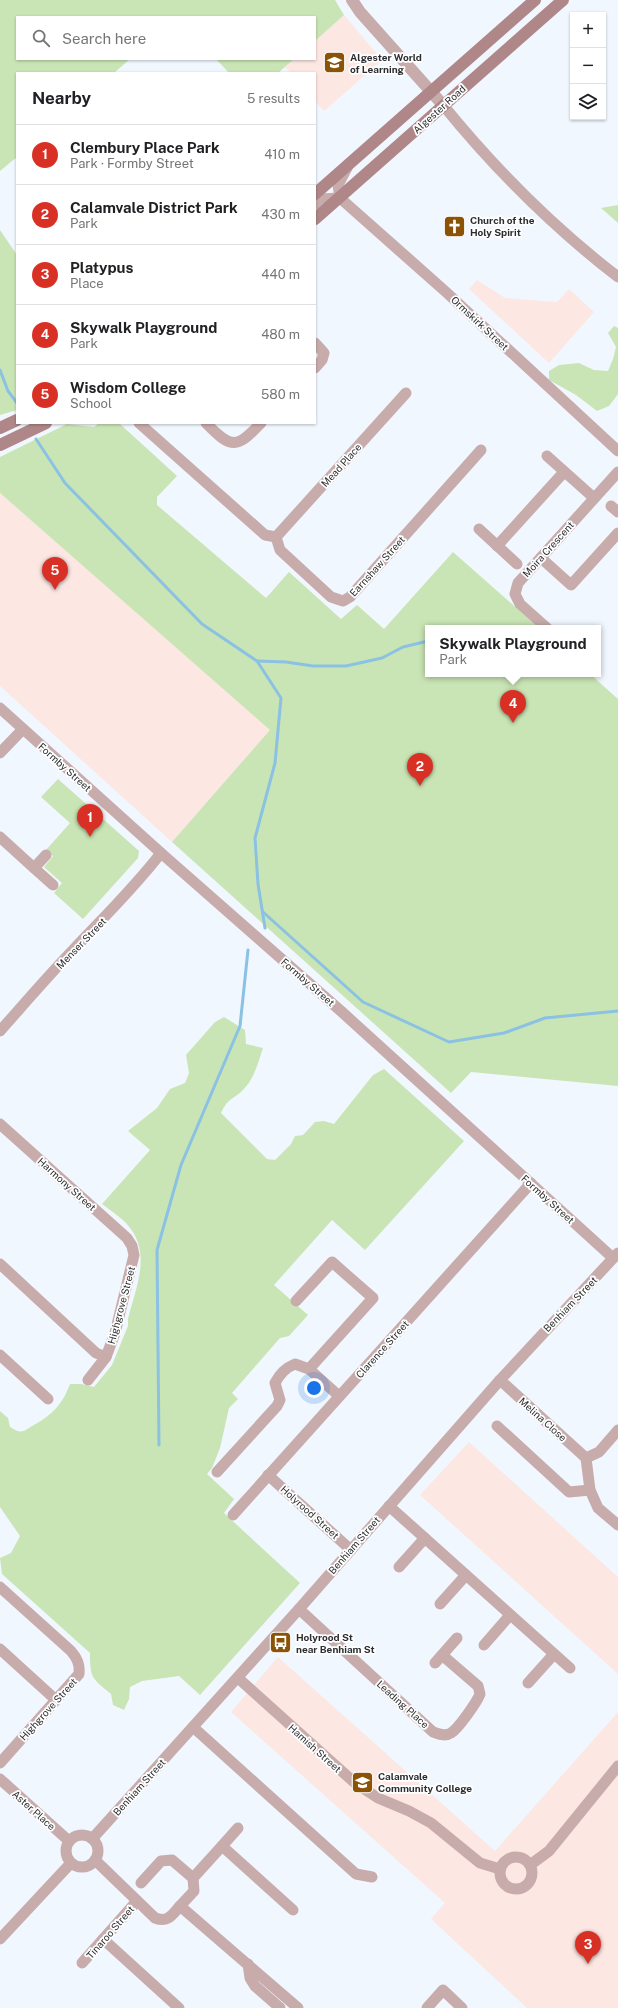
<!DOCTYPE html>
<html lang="en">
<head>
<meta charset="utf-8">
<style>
	body { margin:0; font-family:"Public Sans",sans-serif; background:#f6f6f6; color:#202124 }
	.controls { position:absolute; right:12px; top:12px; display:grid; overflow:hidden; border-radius:0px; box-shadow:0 1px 3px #0004 }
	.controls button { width:36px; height:36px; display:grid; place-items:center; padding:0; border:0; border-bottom:1px solid #e0e0e0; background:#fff; color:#202124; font:20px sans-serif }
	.you { position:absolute; left:314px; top:1388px; width:14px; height:14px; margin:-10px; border:3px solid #fff; border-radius:50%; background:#1a73e8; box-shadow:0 0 0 6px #1a73e833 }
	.badge { display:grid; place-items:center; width:26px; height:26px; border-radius:50%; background:#d93025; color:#fff; font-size:13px; font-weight:700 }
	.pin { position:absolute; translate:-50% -33px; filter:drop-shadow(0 1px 2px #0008) }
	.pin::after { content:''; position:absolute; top:21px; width:14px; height:12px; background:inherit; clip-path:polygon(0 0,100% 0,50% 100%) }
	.popup { position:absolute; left:425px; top:625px; width:176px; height:52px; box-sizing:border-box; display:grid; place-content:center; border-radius:0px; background:#fff; filter:drop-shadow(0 1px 3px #0005); font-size:13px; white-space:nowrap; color:#757577 }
	.popup b { font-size:15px; color:#202124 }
	.popup::after { content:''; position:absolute; left:50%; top:100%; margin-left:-8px; border:8px solid transparent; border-top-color:#fff }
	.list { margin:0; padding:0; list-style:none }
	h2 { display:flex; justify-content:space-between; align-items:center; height:52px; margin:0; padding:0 16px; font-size:17px }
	h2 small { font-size:13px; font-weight:400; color:#757577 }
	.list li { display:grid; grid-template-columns:26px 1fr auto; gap:12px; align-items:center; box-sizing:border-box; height:60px; padding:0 16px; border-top:1px solid #e0e0e0 }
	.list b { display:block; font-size:15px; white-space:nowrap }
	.list p { margin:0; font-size:13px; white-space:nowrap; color:#757577 }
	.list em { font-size:13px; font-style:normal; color:#757577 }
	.icon { flex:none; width:22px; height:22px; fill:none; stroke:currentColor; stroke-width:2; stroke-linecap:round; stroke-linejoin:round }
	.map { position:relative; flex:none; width:618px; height:2008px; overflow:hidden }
	.search { position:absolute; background:#fff; box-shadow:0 1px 3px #0004; left:16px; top:16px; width:300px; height:44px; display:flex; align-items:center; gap:10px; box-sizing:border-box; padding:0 14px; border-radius:0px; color:#757577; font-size:15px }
	.panel { position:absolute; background:#fff; box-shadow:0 1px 3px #0004; left:16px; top:72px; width:300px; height:352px; border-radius:0px }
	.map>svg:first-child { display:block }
	.education { fill:#fce7e3 }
	.green { fill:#cae5b5 }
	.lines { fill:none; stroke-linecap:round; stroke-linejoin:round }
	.stream { stroke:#8bc1e3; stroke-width:3 }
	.minor { stroke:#c8acac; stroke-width:11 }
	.tertiary { stroke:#c8acac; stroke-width:12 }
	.secondary { stroke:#b08788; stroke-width:12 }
	.labels { text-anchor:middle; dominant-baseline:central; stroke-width:3.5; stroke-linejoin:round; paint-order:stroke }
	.poi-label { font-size:10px; font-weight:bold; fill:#2b2d30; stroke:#fff; text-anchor:start }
	.street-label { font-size:10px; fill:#2b2d30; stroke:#fff }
</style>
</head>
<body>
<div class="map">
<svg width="618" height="2008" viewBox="0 0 618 2008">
	<rect width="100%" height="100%" fill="#f1f7fe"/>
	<g class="education">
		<path d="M344 15 382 60 324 111 315 101V73H291L285 67 294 59H315V41Z"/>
		<path d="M477 280 505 298 557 302 569 289 594 312 549 363 469 289Z"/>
		<path d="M0 493 271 730 172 842 0 686Z"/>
		<path d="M469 1442 618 1577V1674L420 1495Z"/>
		<path d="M278 1657 495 1851 618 1712V2008H527L431 1919 445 1903 231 1712Z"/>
	</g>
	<g class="green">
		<path d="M0 0H335L344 15 315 41V17H17V59H130L114 73H17V157L0 171Z"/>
		<path d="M216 59H294L278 73H229Z"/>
		<path d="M618 205V223L601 208Z"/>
		<path d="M0 230 17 255V410L0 415Z"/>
		<path d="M614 326 618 328V394L609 406 597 411 576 395 549 380V371L559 365 579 363 594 370 608 371 613 359 616 347 608 333Z"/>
		<path d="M99 423H119L177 476 157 497V505L266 598 289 572 341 619 357 605 384 629 453 552 539 628H428V674H590L618 699V1086L471 1072 451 1093 172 842 270 730 0 493V457L67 424 94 427Z"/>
		<path d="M58 779 139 851 138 858 83 919 54 893 62 883 44 867 53 856 46 850 70 823 41 797Z"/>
		<path d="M224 1017 245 1030 246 1044 263 1048C258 1063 254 1080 242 1091 231 1101 229 1097 221 1113L267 1159 275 1160 291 1144 295 1136 303 1135 315 1122 324 1121 334 1124 373 1075 384 1069 464 1141 365 1250 332 1220 274 1285 308 1315 289 1336 280 1338 232 1393 238 1399 229 1408 220 1448 212 1468 207 1474 234 1499 224 1513 300 1583 200 1695 179 1676 142 1681 130 1687 129 1699 124 1710 113 1705 111 1694C92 1678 90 1679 90 1653L2 1574 0 1558 11 1553 20 1536 0 1507V1411L8 1418 10 1427C23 1435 23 1431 34 1425 53 1414 62 1405 70 1384H81L94 1387 112 1365 128 1326V1319C136 1286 153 1252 126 1223 119 1216 110 1210 102 1204L150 1150 128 1131 157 1108 170 1089 185 1083 189 1073 186 1055 215 1022Z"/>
	</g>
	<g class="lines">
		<g class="stream">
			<path d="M0 370 8 391 17 403"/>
			<path d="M36 439 65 483 202 624 257 661 281 698 275 763 255 838 258 884 265 928"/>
			<path d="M257 661 286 662 313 666H346L382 658 403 647 428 641"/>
			<path d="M263 912 363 1002 449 1042 504 1033 545 1018 618 1011"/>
			<path d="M159 1445 157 1250 181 1165 240 1026 248 950"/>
		</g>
		<g class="minor">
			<path d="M443 105C495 169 553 227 618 277"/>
			<path d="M340 198 446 292 618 451"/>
			<path d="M340 198 338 185 348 166"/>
			<path d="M315 204 320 199 340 198"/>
			<path d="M315 343 324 353 322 360 315 368"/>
			<path d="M139 423 265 535 276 537 280 550 331 597 343 601 350 597 481 450"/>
			<path d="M206 423C232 450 237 448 261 423"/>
			<path d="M547 456 594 498"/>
			<path d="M611 506 618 512"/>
			<path d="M479 529 517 564"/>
			<path d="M276 537 406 393"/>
			<path d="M497 546 564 472"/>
			<path d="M541 558 571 585 618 533"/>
			<path d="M547 628 520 604 515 594 518 583 618 472"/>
			<path d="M0 708 161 853 342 1012 613 1258"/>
			<path d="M0 753 23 729"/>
			<path d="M0 837 34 868"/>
			<path d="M46 855 34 868 53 885"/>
			<path d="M0 1031C24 1004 48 976 73 950 103 918 134 888 161 853"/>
			<path d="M0 1124 127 1238 132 1246 134 1255 115 1333 106 1357 88 1380"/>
			<path d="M0 1264 96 1353 106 1357"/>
			<path d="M296 1301 332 1262 373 1298 309 1369"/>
			<path d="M0 1355 48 1399"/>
			<path d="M500 1380 586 1458"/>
			<path d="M497 1426 569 1492 590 1490"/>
			<path d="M586 1458 590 1490 598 1508 618 1525"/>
			<path d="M586 1458 599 1452 618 1430"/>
			<path d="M217 1472 277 1406 280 1400 275 1383C280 1374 285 1368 295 1364L309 1369 339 1396"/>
			<path d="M268 1475 351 1550"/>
			<path d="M389 1506 570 1668"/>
			<path d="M233 1515 531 1183"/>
			<path d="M399 1567 425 1538"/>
			<path d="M0 1587 71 1651C77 1658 80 1664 79 1674L0 1763"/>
			<path d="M440 1604 466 1575"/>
			<path d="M299 1609 433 1732C439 1734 445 1737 451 1733 458 1729 477 1702 480 1694L478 1686 442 1655"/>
			<path d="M484 1645 510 1615"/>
			<path d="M0 1649 56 1700"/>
			<path d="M435 1663 457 1638"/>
			<path d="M238 1678 355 1783 378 1798 409 1811 431 1823 480 1863 500 1869"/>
			<path d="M528 1683 554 1654"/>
			<path d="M193 1727 356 1874 372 1877"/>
			<path d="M0 1779 69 1841"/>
			<circle cx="82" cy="1851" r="16"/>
			<path d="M92 1839 299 1609 500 1380 618 1253"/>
			<path d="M222 1846 238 1828"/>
			<circle cx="516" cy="1873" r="16"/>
			<path d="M95 1860 155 1918C168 1923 172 1915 180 1906L298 2008"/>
			<path d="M530 1865 549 1851 618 1766"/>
			<path d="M193 1878 222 1846 293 1910"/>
			<path d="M141 1883 161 1861 172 1860 193 1878 194 1891 180 1906"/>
			<path d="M0 1939 71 1863"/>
			<path d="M103 1939 179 2008"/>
			<path d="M82 1963 137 1901"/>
			<path d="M248 1964 250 1978 255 1986 280 2008"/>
			<path d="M427 2008 443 1990 462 2008"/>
		</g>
		<path class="tertiary" d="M352 0 360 12 443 105"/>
		<g class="secondary">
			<path d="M315 194 535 0"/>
			<path d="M315 219 563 0"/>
			<path d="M0 428 17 420"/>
			<path d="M0 445 46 423"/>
		</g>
	</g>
	<defs>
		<symbol id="school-square" viewBox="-11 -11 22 22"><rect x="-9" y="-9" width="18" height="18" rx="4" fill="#8a5306" stroke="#fff"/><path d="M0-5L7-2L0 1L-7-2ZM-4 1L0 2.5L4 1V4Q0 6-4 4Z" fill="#fff"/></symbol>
		<symbol id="church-square" viewBox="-11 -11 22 22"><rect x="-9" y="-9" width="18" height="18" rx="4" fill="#8a5306" stroke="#fff"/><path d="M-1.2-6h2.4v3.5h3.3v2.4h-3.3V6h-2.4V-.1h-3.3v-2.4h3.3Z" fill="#fff"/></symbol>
		<symbol id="bus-square" viewBox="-11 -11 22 22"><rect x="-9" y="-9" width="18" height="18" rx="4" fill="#8a5306" stroke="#fff"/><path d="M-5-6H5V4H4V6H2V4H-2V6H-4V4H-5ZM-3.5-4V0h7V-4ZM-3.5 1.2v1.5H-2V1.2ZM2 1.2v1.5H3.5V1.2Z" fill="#fff"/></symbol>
	</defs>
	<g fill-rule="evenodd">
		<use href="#school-square" x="322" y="50" width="25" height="25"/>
		<use href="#church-square" x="442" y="214" width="25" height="25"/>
		<use href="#bus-square" x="268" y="1630" width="25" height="25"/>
		<use href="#school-square" x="350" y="1770" width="25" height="25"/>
	</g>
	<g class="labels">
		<g class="poi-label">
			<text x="350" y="57">Algester World<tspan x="350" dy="12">of Learning</tspan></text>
			<text x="470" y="220">Church of the<tspan x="470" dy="12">Holy Spirit</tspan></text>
			<text x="296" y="1637">Holyrood St<tspan x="296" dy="12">near Benhiam St</tspan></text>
			<text x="378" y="1776">Calamvale<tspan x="378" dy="12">Community College</tspan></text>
		</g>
		<g class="street-label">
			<text transform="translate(439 109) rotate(-42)">Algester Road</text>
			<text transform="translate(480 323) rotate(43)">Ormskirk Street</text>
			<text transform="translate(341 465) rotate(-48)">Mead Place</text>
			<text transform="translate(548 549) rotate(-48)">Moira Crescent</text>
			<text transform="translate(377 566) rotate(-48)">Earnshaw Street</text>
			<text transform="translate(65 767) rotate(42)">Formby Street</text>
			<text transform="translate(81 943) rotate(-46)">Menser Street</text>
			<text transform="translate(308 982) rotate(41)">Formby Street</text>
			<text transform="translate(67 1184) rotate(42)">Harmony Street</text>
			<text transform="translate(548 1199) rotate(42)">Formby Street</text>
			<text transform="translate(570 1304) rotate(-46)">Benhiam Street</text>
			<text transform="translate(121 1305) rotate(-75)">Highgrove Street</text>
			<text transform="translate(382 1349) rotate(-48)">Clarence Street</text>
			<text transform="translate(543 1419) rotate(42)">Melina Close</text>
			<text transform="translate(310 1512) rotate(42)">Holyrood Street</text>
			<text transform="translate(354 1545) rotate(-49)">Benhiam Street</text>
			<text transform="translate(403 1704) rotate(42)">Leading Place</text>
			<text transform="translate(48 1709) rotate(-48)">Highgrove Street</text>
			<text transform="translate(315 1748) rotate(42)">Hamish Street</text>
			<text transform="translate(139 1787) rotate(-48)">Benhiam Street</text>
			<text transform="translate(34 1810) rotate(42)">Aster Place</text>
			<text transform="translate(110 1932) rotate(-49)">Tinaroo Street</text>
		</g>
	</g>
</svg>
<div class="controls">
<button>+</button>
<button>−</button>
<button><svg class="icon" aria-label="layers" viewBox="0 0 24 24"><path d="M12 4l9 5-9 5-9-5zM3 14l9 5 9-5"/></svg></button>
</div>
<div class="you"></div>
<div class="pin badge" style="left:90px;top:837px">1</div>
<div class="pin badge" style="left:420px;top:786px">2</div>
<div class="pin badge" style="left:588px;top:1964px">3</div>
<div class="pin badge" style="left:513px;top:723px">4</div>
<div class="popup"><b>Skywalk Playground</b>Park</div>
<div class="pin badge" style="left:55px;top:590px">5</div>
<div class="search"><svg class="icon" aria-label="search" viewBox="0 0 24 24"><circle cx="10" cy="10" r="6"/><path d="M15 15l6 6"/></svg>Search here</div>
<section class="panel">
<h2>Nearby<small>5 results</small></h2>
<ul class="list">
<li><span class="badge">1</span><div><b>Clembury Place Park</b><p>Park · Formby Street</p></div><em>410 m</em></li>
<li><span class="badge">2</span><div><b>Calamvale District Park</b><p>Park</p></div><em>430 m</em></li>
<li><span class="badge">3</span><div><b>Platypus</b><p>Place</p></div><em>440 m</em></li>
<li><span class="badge">4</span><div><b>Skywalk Playground</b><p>Park</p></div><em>480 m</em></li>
<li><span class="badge">5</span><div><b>Wisdom College</b><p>School</p></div><em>580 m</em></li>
</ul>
</section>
</div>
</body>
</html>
